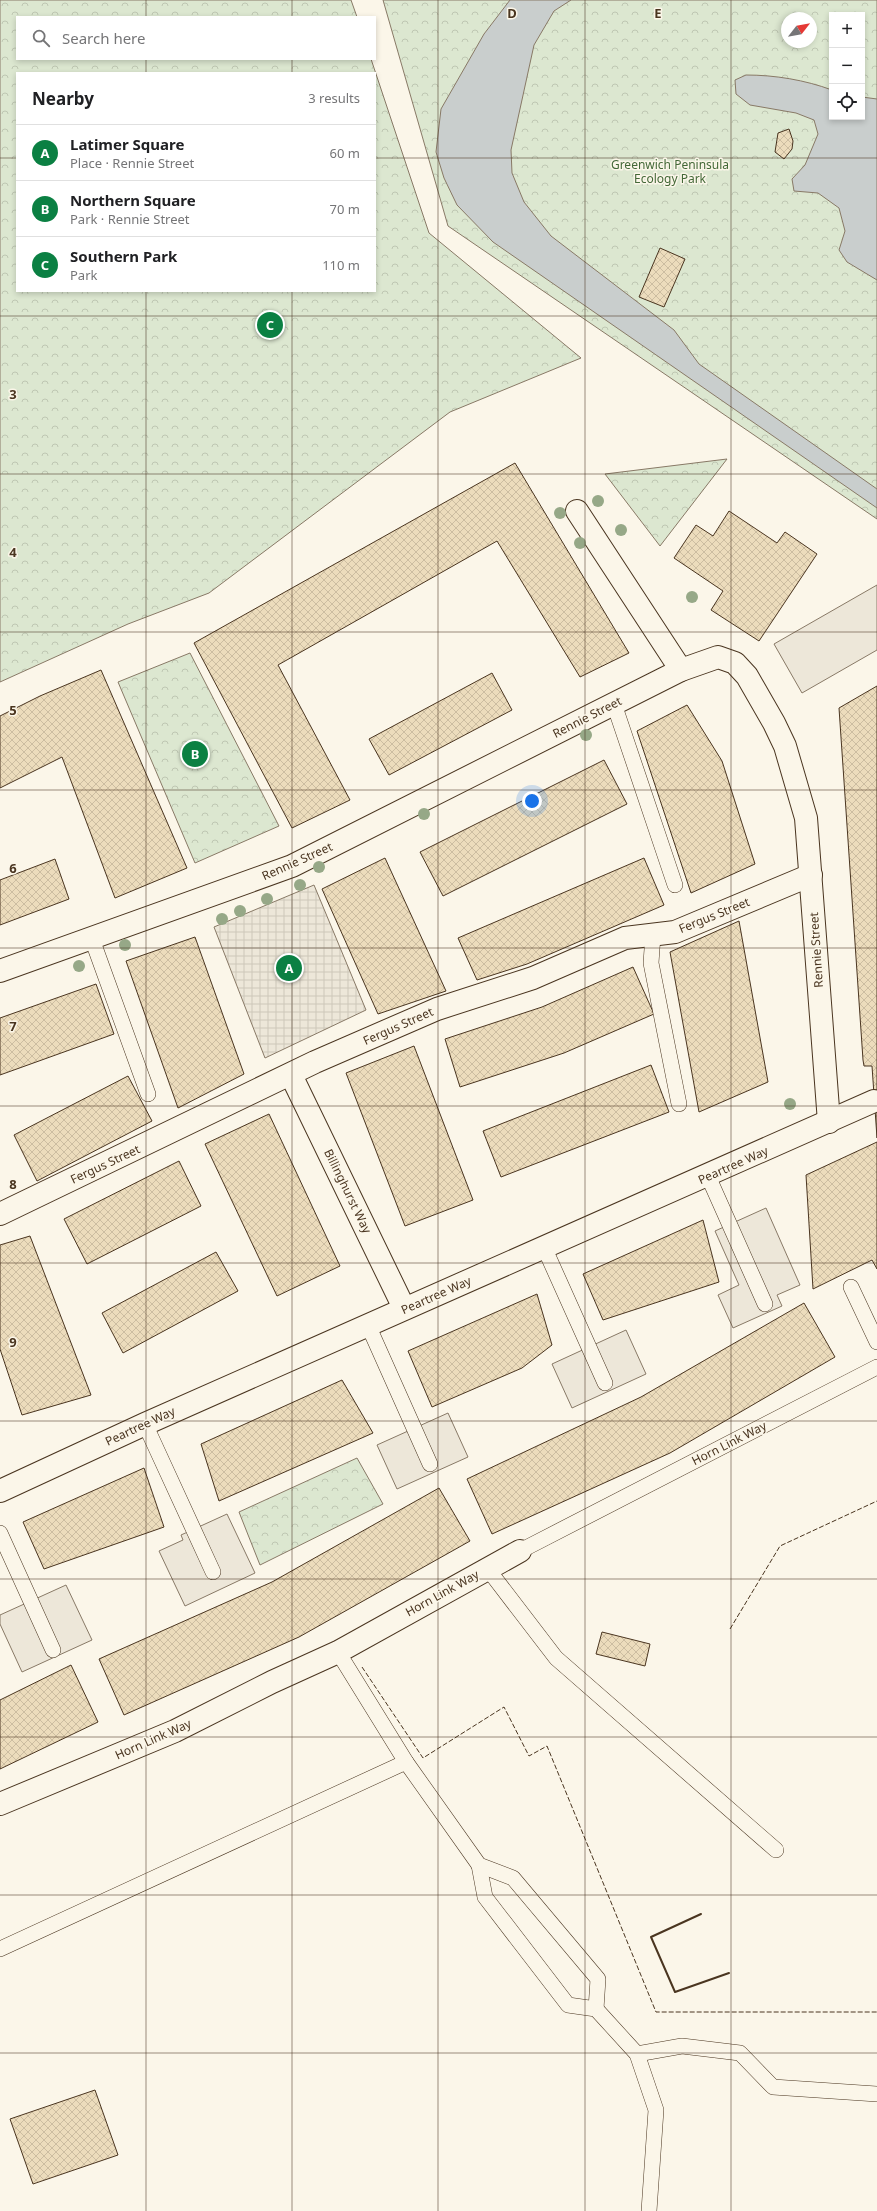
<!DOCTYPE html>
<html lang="en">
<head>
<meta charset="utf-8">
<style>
	body { margin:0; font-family:"Noto Sans",sans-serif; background:#f6f6f6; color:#202124 }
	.controls { position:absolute; right:12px; top:12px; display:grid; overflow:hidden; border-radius:0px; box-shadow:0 2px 6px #0003 }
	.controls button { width:36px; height:36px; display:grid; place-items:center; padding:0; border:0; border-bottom:1px solid #e0e0e0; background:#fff; color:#202124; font:20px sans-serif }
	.compass { position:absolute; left:781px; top:12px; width:36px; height:36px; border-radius:50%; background:#fff; box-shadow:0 2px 6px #0003; rotate:59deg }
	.you { position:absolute; left:532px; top:801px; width:14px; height:14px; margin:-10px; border:3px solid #fff; border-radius:50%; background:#1a73e8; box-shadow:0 0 0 6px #1a73e833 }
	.badge { display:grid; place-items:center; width:26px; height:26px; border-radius:50%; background:#0b8043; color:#fff; font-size:13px; font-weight:700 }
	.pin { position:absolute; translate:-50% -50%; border:2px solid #fff; box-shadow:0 1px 4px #0006 }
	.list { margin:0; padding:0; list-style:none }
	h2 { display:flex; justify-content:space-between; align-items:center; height:52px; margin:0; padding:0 16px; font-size:17px }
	h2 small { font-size:13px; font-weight:400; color:#757577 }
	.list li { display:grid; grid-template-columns:26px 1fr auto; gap:12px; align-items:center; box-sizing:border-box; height:56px; padding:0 16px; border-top:1px solid #e0e0e0 }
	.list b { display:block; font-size:15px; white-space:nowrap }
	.list p { margin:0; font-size:13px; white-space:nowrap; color:#757577 }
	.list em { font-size:13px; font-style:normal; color:#757577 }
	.icon { flex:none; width:22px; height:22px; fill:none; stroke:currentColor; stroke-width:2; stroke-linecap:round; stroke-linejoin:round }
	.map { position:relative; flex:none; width:877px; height:2211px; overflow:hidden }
	.search { position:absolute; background:#fff; box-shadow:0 2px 6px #0003; left:16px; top:16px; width:360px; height:44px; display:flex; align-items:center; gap:10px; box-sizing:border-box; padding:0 14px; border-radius:0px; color:#757577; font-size:15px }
	.panel { position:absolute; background:#fff; box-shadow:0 2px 6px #0003; left:16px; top:72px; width:360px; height:220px; border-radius:0px }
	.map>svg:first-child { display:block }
	.park { fill:url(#park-crowns); stroke:#887966; fill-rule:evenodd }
	.parking { fill:#ede7d9; stroke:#887966 }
	.plaza { fill:url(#plaza-grid); stroke:#887966 }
	.water { fill:#c9cecd; stroke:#887966 }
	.building { fill:url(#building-cross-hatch); stroke:#4a3520 }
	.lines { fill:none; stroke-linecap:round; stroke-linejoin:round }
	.service-casing { stroke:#4a3520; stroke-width:16 }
	.minor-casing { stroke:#4a3520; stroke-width:24 }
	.service { stroke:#fbf6e9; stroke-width:15 }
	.minor { stroke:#fbf6e9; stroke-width:22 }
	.fence { stroke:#4a3520; stroke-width:1; stroke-dasharray:5 2; stroke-linecap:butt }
	.wall { stroke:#4a3520; stroke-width:2 }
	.tree { fill:#96a887 }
	.grid { fill:none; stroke:#4a3520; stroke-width:1; stroke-opacity:0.55 }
	.labels { text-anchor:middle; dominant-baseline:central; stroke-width:3; stroke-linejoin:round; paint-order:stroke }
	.park-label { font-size:12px; fill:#436837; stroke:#fbf6e9 }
	.street-label { font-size:12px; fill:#4a3520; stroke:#fbf6e9 }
	.grid-label { font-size:13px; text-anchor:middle; font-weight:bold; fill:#4a3520; stroke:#fbf6e9; stroke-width:3; stroke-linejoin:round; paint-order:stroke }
</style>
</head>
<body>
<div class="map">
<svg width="877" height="2211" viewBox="0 0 877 2211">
	<defs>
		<pattern id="park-crowns" width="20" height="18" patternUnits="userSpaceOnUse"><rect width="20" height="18" fill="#dce7d0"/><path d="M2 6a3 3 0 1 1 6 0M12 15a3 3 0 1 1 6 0" fill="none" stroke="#bec7b2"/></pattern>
		<pattern id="plaza-grid" width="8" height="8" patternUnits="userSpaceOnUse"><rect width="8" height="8" fill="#ede7d9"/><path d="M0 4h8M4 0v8" fill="none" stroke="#cdc7ba"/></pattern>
		<pattern id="building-cross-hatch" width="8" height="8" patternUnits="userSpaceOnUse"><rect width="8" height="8" fill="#ecdcbc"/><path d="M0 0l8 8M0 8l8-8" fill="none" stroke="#ccbda1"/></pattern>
	</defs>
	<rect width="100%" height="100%" fill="#fbf6e9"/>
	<g class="park">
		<path d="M0 0H351L357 17H17V59H371L429 233 581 358 450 412 209 593 128 624 0 682ZM17 73H375V291H17Z"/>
		<path d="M383 0H877V519L448 226ZM832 15H862V117H832ZM787 18H811V42H787Z"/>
		<path d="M727 459 660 546 605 474Z"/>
		<path d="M190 653 279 826 195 863 118 682Z"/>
		<path d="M357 1458 383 1504 260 1565 239 1512Z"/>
	</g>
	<g class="parking">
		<path d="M877 585V650L802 693 774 644Z"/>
		<path d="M766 1208 800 1285 777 1295 782 1306 733 1328 718 1295 739 1285 715 1231Z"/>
		<path d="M626 1330 646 1374 572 1408 552 1364Z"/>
		<path d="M448 1413 468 1457 397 1489 377 1445Z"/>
		<path d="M227 1514 255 1573 185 1606 159 1551 183 1540 181 1535Z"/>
		<path d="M66 1585 92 1640 22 1672 0 1624V1615Z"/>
	</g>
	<path class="plaza" d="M314 885 366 1010 265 1058 214 927Z"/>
	<g class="water">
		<path d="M510 0H571L554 11 534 45 511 150 512 173 524 202 551 236 674 330 699 364 877 489V508L493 242 457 205 444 178 436 152 441 109 484 34Z"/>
		<path d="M746 75C775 75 805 80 832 90V117H862V97L877 99V280L847 262 839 250 845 231 839 208 818 193 794 191 792 179 805 165 818 134 814 120 796 113 750 105 736 94 735 80Z"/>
	</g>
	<g class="building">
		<path d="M789 129 793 141 792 149 784 159 775 152 778 133Z"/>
		<path d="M660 248 685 259 664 307 639 297Z"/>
		<path d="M515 463 629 653 580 677 497 541 278 665 350 800 292 828 194 643Z"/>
		<path d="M729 511 777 543 785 532 817 554 759 641 711 610 723 591 674 558 696 525 713 536Z"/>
		<path d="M101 670 187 868 115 898 62 757 0 788V716L40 696Z"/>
		<path d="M492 673 512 710 389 775 369 739Z"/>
		<path d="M877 686V1138L872 1066H864L863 1060 839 708Z"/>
		<path d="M687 705 722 761 755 864 691 893 637 731Z"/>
		<path d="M604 760 627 804 443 896 420 852Z"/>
		<path d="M385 858 446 991 378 1014 322 889Z"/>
		<path d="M644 858 664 905 527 964 477 980 458 938Z"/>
		<path d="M55 859 69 899 0 925V880Z"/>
		<path d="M739 921 768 1082 699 1112 670 952Z"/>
		<path d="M195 937 244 1074 178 1108 126 961Z"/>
		<path d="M633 967 654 1014 564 1053 460 1087 445 1039 542 1007Z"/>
		<path d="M96 984 114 1034 0 1075V1018Z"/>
		<path d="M414 1046 473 1200 405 1226 346 1073Z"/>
		<path d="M651 1065 669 1112 501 1177 483 1131Z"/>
		<path d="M128 1076 152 1121 37 1181 14 1135Z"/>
		<path d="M269 1114 340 1266 277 1296 205 1144Z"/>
		<path d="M877 1142V1269L872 1260 813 1289 806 1175Z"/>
		<path d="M179 1161 201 1206 87 1264 64 1219Z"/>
		<path d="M703 1220 719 1282 603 1320 583 1274Z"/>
		<path d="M30 1236 91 1395 22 1415 0 1349V1245Z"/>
		<path d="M216 1252 238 1291 123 1353 102 1313Z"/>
		<path d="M537 1294 552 1345 522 1368 432 1407 408 1351Z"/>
		<path d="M804 1303 835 1357 670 1453 492 1534 467 1479 641 1397Z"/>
		<path d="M342 1380 373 1433 219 1501 201 1444Z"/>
		<path d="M144 1468 164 1527 44 1569 23 1522Z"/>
		<path d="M439 1488 470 1541 299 1637 124 1715 99 1659 272 1582Z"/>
		<path d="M602 1632 650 1644 645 1666 596 1654Z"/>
		<path d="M71 1665 98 1722 0 1769V1700Z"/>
		<path d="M95 2090 118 2155 33 2184 10 2119Z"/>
	</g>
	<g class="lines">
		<defs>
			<g id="service">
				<path d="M614 704 675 885"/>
				<path d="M653 935 651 963 679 1104"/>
				<path d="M92 939 148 1094"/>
				<path d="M708 1176 765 1304"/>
				<path d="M544 1247 605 1383"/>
				<path d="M851 1287 877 1342"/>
				<path d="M368 1325 430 1464"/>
				<path d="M145 1424 213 1572"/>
				<path d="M0 1533 53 1650"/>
				<path d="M520 1551 877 1367"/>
				<path d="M487 1568 556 1658 776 1850"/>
				<path d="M338 1652 406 1762"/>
				<path d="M479 1865 485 1897 568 2005 596 2009 637 2054 656 2110 649 2211"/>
				<path d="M0 1949 406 1762 479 1865 513 1878 598 1979 596 2009"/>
				<path d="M637 2054 682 2046 740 2053 773 2087 877 2094"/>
			</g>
			<g id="minor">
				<path d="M577 511 681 670"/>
				<path d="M0 971 292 866 681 670 718 657 735 663 747 676 774 723 785 746 806 818 829 1122"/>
				<path d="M291 1075 404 1308"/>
				<path d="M0 1214 315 1062 437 1009 533 978 625 938 675 932 811 875"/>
				<path d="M0 1491 145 1424 874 1101"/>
				<path d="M0 1804 175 1731 272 1682 338 1652 520 1551"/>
			</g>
		</defs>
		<use href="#service" class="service-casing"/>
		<use href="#minor" class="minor-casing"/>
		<use href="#service" class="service"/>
		<use href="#minor" class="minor"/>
		<g class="fence">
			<path d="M730 1629 780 1546 877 1501"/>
			<path d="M362 1667 423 1758 504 1707 529 1756 547 1746 656 2012H877"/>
		</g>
		<path class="wall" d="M701 1914 651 1937 675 1992 729 1973"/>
	</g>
	<g class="tree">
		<circle cx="598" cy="501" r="6"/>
		<circle cx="560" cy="513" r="6"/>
		<circle cx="621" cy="530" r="6"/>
		<circle cx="580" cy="543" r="6"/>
		<circle cx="692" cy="597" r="6"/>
		<circle cx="586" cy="735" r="6"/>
		<circle cx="424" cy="814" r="6"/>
		<circle cx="319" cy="867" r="6"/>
		<circle cx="300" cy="885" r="6"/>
		<circle cx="267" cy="899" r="6"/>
		<circle cx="240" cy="911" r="6"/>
		<circle cx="222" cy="919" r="6"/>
		<circle cx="125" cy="945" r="6"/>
		<circle cx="79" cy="966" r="6"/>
		<circle cx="790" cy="1104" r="6"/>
	</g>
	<path class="grid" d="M146 0V17M292 0V17M438 0V2211M585 0V2211M731 0V2211M146 59V73M292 59V73M0 158H17M375 158H877M146 291V2211M292 291V2211M0 316H877M0 474H877M0 632H877M0 790H877M0 948H877M0 1106H877M0 1263H877M0 1421H877M0 1579H877M0 1737H877M0 1895H877M0 2053H877"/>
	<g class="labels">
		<g class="park-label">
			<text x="670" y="164">Greenwich Peninsula<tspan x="670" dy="14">Ecology Park</tspan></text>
		</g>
		<g class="street-label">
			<text transform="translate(587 717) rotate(-27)">Rennie Street</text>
			<text transform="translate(297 861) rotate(-24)">Rennie Street</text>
			<text transform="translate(714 915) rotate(-22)">Fergus Street</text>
			<text transform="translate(816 950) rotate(-94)">Rennie Street</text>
			<text transform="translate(398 1026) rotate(-24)">Fergus Street</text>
			<text transform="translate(105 1164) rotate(-25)">Fergus Street</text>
			<text transform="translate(733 1165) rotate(-24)">Peartree Way</text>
			<text transform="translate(348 1191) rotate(64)">Billinghurst Way</text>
			<text transform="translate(436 1295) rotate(-24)">Peartree Way</text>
			<text transform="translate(140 1426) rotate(-25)">Peartree Way</text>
			<text transform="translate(729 1443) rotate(-27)">Horn Link Way</text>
			<text transform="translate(442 1593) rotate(-29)">Horn Link Way</text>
			<text transform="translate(153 1739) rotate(-24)">Horn Link Way</text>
		</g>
	</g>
	<g class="grid-label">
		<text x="512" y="18">D</text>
		<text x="658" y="18">E</text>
		<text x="13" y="399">3</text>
		<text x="13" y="557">4</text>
		<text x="13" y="715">5</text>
		<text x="13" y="873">6</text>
		<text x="13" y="1031">7</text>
		<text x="13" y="1189">8</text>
		<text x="13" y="1347">9</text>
	</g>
</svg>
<div class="controls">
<button>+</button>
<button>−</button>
<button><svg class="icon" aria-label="locate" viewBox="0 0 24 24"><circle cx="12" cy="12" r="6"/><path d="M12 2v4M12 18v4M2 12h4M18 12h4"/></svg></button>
</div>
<svg class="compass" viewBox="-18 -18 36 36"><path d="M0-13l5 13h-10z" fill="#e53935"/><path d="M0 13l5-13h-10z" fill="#757577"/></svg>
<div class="you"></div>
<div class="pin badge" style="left:289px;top:968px">A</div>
<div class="pin badge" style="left:195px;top:754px">B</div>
<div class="pin badge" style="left:270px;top:325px">C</div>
<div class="search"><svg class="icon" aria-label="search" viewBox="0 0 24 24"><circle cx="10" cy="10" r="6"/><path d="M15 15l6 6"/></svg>Search here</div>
<section class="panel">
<h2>Nearby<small>3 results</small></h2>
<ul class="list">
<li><span class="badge">A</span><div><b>Latimer Square</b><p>Place · Rennie Street</p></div><em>60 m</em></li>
<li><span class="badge">B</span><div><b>Northern Square</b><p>Park · Rennie Street</p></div><em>70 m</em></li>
<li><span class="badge">C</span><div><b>Southern Park</b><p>Park</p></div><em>110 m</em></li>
</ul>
</section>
</div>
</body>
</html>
